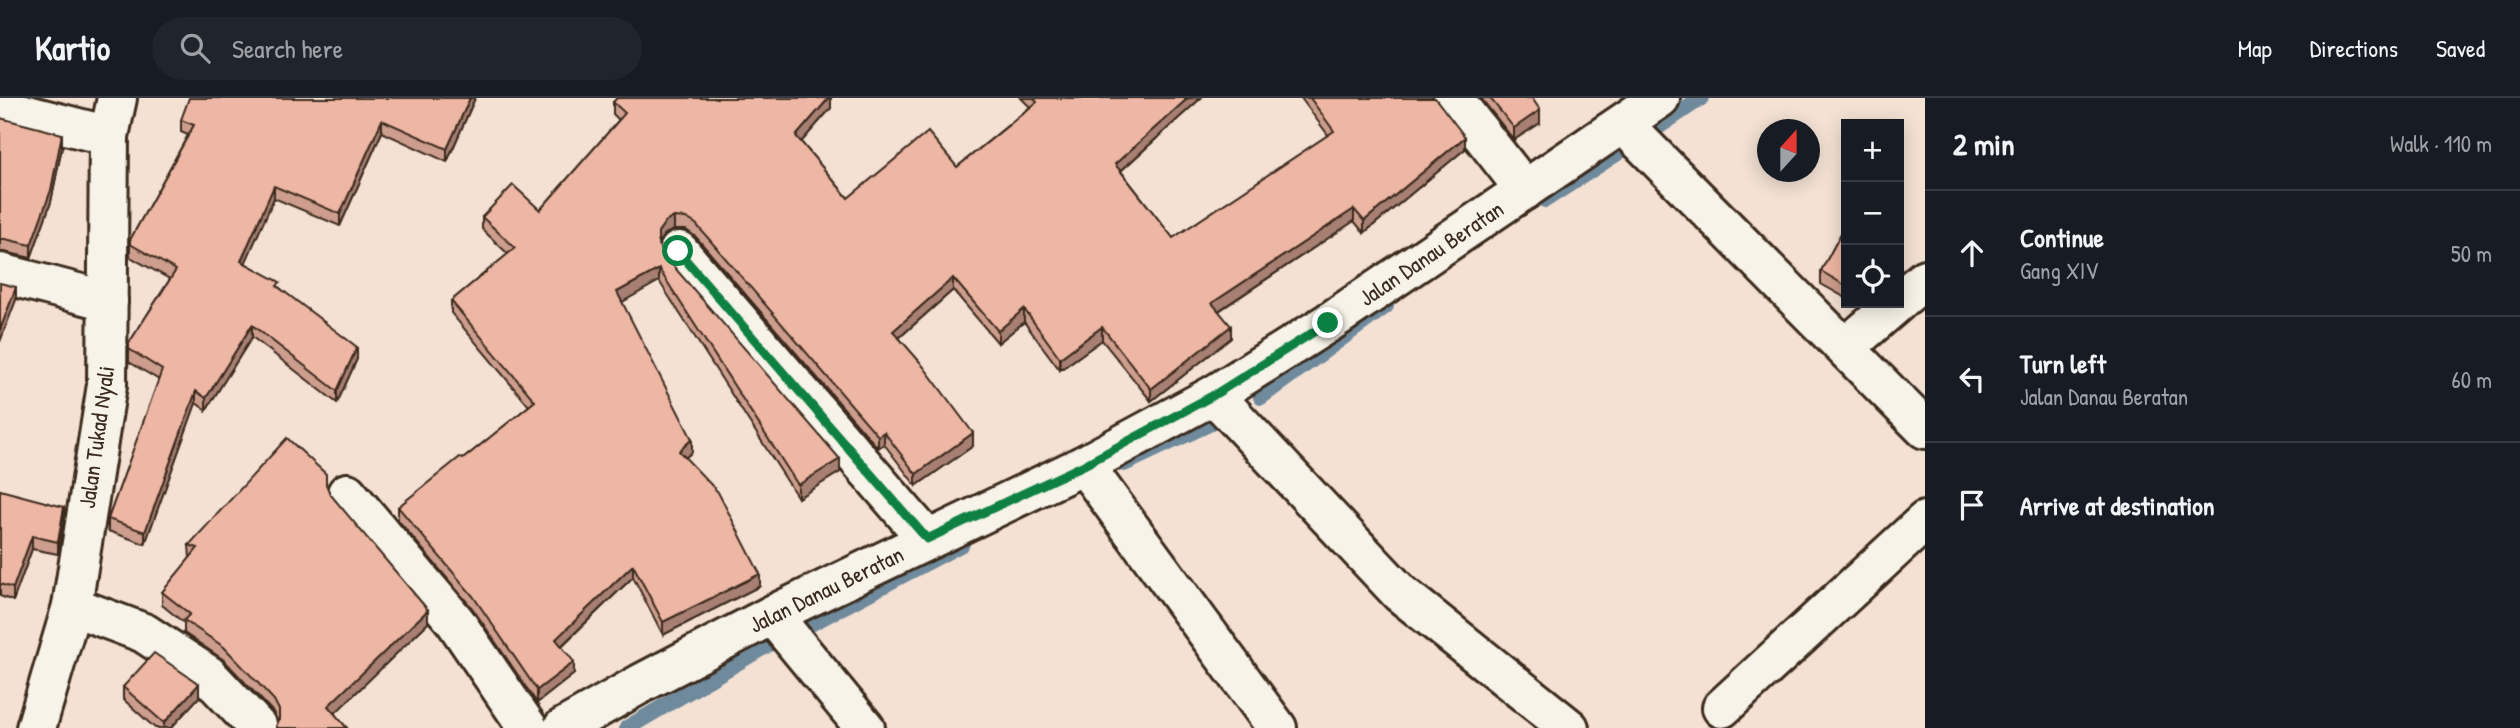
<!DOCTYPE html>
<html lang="en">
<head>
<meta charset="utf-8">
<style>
	body { margin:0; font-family:"Patrick Hand",sans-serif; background:#20242c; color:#f1f3f6 }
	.controls { position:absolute; right:21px; top:21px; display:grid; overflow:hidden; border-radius:0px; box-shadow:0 4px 18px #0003 }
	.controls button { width:63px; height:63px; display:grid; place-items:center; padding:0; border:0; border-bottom:2px solid #363941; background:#171b24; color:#f1f3f6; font:35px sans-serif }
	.compass { position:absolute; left:1757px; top:21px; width:63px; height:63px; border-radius:50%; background:#171b24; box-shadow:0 4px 18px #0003; rotate:21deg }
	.stop { position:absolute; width:21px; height:21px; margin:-16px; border:5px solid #0b8043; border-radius:50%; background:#fff }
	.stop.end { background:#0b8043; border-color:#fff; box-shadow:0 2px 7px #0008 }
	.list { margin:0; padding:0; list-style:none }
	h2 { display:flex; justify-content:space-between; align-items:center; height:91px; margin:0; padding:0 28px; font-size:30px }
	h2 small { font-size:23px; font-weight:400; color:#9ea1a6 }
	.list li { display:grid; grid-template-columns:46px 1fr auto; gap:21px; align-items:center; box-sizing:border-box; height:126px; padding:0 28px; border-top:2px solid #363941 }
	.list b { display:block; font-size:26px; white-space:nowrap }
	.list p { margin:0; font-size:23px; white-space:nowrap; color:#9ea1a6 }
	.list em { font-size:23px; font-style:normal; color:#9ea1a6 }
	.icon { flex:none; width:38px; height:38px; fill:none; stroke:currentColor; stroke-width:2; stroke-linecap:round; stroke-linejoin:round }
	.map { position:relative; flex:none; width:1925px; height:630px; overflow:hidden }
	header { display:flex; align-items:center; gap:42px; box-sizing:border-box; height:98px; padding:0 35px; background:#171b24; border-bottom:2px solid #363941 }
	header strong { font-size:33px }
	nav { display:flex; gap:38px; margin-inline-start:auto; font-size:24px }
	.search { width:490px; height:63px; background:#20242c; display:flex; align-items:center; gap:18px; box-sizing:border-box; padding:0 24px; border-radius:38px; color:#9ea1a6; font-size:26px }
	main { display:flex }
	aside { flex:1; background:#171b24 }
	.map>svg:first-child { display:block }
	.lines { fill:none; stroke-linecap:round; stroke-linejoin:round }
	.stream { stroke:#6e8a9c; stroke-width:16 }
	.minor-casing { stroke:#3b2a1e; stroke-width:44 }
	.minor { stroke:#f7f3e8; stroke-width:38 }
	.wall { fill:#cd9d8d; stroke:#3b2a1e; stroke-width:2 }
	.shaded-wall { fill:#a77f73; stroke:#3b2a1e; stroke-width:2 }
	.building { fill:#eeb6a4; stroke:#3b2a1e; stroke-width:2 }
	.route { stroke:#0b8043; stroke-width:9 }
	.labels { text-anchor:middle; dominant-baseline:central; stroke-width:6; stroke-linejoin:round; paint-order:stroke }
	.street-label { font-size:23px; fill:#3b2a1e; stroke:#f7f3e8 }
</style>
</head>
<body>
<header>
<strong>Kartio</strong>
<div class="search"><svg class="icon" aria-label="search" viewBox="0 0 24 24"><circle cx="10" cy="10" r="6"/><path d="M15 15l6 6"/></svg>Search here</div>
<nav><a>Map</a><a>Directions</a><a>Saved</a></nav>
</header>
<main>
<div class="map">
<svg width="1925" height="630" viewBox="0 0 1925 630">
	<rect width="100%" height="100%" fill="#f4e1d4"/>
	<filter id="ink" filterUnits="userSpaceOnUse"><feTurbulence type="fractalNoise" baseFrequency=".0143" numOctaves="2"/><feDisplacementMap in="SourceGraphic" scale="14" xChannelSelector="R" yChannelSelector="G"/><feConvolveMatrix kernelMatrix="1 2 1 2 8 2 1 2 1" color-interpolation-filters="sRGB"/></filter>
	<g filter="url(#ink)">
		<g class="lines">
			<g class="stream">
				<path d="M1655 31 1701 0"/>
				<path d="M1545 102 1630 47"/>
				<path d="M1261 299 1386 208"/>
				<path d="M1124 366 1230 316"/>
				<path d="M803 530 962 446"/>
				<path d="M627 630 769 546"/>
			</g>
			<defs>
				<g id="minor">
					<path d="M1453 0 1525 92"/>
					<path d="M0 10 109 38"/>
					<path d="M1623 26 1925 331"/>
					<path d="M679 153 927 441"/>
					<path d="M0 175 108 203"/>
					<path d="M1899 203 1925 181"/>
					<path d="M1846 249 1897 205"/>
					<path d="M1214 297 1400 495 1569 630"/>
					<path d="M1084 367 1277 630"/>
					<path d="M347 395 455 523 528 630"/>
					<path d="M72 508 144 535 208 577 258 630"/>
					<path d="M772 517 865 630"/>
					<path d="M1722 610 1925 423"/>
					<path d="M36 630 72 508 107 287 109 38 117 0"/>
					<path d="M563 630 642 585 772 517 1084 367 1214 297 1328 225 1660 0"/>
				</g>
			</defs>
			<use href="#minor" class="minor-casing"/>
			<use href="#minor" class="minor"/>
		</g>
		<g class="wall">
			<path d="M475 0 447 64 382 34 340 128 274 100 245 165 280 190 357 261 337 305 252 239 206 312 196 305 145 446 108 433V421L159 282 129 264V245L170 181 130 159V142L188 37 181 34V22Z"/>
			<path d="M831 0V10L801 44 848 100 957 69 1030 9 1021 0H1201L1121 73 1173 140 1328 37 1301 0H1435L1465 51 1364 135 1354 123 1219 213 1231 240 1151 303 1102 242 1060 272 1024 224 998 245 953 192 899 240 973 348 916 388 884 346 878 350 696 139 686 132H674L665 136 658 146 662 155 840 374 798 400 659 183 622 204 692 354 685 360 760 488 663 537 633 479 562 548 574 576 537 605 473 511 398 422V409L463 361 529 308 451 215V203L508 156 482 131V119L540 112 619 22 613 16V4Z"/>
			<path d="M1481 0H1532L1540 25 1514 42Z"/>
			<path d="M0 20 62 49 51 104 31 160 5 154H0Z"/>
			<path d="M1846 126V200L1821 186V173Z"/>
			<path d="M326 387 330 396 428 525 334 616 347 630H276L278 624 274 615 224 562 184 535V525L162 507V494L190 461 189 447Z"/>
			<path d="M0 392 64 422 58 456 32 451 13 503 0 498Z"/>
			<path d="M123 589 199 599 171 630H155L123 601Z"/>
		</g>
		<g class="shaded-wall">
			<path d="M470 0H475L447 64V51Z"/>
			<path d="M829 0H831V10L796 50V38Z"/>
			<path d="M1188 0H1201L1115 78V66Z"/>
			<path d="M1540 12V25L1514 42V30Z"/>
			<path d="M382 22V34L340 128V116Z"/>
			<path d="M62 36V49L51 104 31 160V147Z"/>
			<path d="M1465 39V51L1364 135V123Z"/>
			<path d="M274 88V100L241 175V163Z"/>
			<path d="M1354 111V123L1212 217V205Z"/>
			<path d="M674 119V132L665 136 658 146V134L665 124Z"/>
			<path d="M659 171V183L617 207V194Z"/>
			<path d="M953 180V192L893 245V233Z"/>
			<path d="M16 189V202L0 244V232Z"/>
			<path d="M1024 211V224L998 245V233Z"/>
			<path d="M252 227V239L206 312V300Z"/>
			<path d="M1231 228V240L1151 303V291Z"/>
			<path d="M1102 229V242L1060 272V260Z"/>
			<path d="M357 249V261L337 305V293Z"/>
			<path d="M196 293V305L145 446V434Z"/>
			<path d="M884 334V346L878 350V338Z"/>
			<path d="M973 335V348L916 388V376Z"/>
			<path d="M692 341V354L679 365V353Z"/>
			<path d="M840 361V374L798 400V387Z"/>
			<path d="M64 409V422L58 456V444Z"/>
			<path d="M32 438V451L13 503V490Z"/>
			<path d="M633 467V479L556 553V541Z"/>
			<path d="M760 476V488L663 537V524Z"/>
			<path d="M428 512V525L328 622V608Z"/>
			<path d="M574 564V576L537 605V592Z"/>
			<path d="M199 586V599L171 630H164V625Z"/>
		</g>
		<g class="building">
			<path d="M189 0H470L447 51 382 22 340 116 274 88 241 163 280 184 277 188 357 249 337 293 252 227 206 300 196 293 145 434 108 421 162 272 129 251V245L176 172 130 146V142L194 27 181 22Z"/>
			<path d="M617 0H829L796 38 848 100 928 34 957 69 1037 4 1034 0H1188L1115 66 1173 140 1334 33 1310 0H1435L1465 39 1364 123 1354 111 1212 205 1231 228 1151 291 1102 229 1060 260 1024 211 998 233 953 180 893 233 920 264 973 335 916 376 884 334 878 338 696 126 686 120 674 119 665 124 658 134V145L662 155 840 361 798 387 659 171 617 194 692 341 679 353 718 394 760 476 663 524 633 467 556 541 574 564 537 592 473 498 398 409 460 359 463 361 535 303 451 203 515 150 482 119 513 87 540 112 625 15 613 4Z"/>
			<path d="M1490 0H1532L1540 12 1514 30Z"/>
			<path d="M0 20 62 36 51 92 31 147 5 141H0Z"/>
			<path d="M1846 126V188L1821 173Z"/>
			<path d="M0 185 16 189 0 232Z"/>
			<path d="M287 340 326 376V386L330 396 428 512 328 608 347 630H278L276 628 279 622V612L274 602 224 549 184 522 190 516 162 494 198 450 189 447Z"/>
			<path d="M0 392 64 409 58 444 32 438 13 490 0 486Z"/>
			<path d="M154 555 199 586 164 625 123 589Z"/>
		</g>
	</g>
	<g class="lines" filter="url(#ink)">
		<path class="route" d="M678 153 927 441 1084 367 1214 297 1328 225"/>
	</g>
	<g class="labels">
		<g class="street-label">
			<text transform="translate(1431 155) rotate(-34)">Jalan Danau Beratan</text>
			<text transform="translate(96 339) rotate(-82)">Jalan Tukad Nyali</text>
			<text transform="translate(826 491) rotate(-26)">Jalan Danau Beratan</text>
		</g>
	</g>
</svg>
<div class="controls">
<button>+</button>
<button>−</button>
<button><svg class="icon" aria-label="locate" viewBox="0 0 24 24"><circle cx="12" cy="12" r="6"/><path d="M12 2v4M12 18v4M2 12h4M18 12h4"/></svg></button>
</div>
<svg class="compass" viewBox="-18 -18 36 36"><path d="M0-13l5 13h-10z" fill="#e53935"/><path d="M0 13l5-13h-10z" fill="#9ea1a6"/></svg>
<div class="stop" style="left:678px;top:153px"></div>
<div class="stop end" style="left:1328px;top:225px"></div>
</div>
<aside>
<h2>2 min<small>Walk · 110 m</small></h2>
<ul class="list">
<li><svg class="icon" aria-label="ahead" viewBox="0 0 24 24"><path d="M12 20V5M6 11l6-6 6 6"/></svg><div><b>Continue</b><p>Gang XIV</p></div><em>50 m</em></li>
<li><svg class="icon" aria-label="left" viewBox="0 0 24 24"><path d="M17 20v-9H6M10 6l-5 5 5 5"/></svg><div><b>Turn left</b><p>Jalan Danau Beratan</p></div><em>60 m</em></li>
<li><svg class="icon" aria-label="arrive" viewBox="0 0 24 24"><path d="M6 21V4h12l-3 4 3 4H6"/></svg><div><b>Arrive at destination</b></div></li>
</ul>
</aside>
</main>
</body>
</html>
